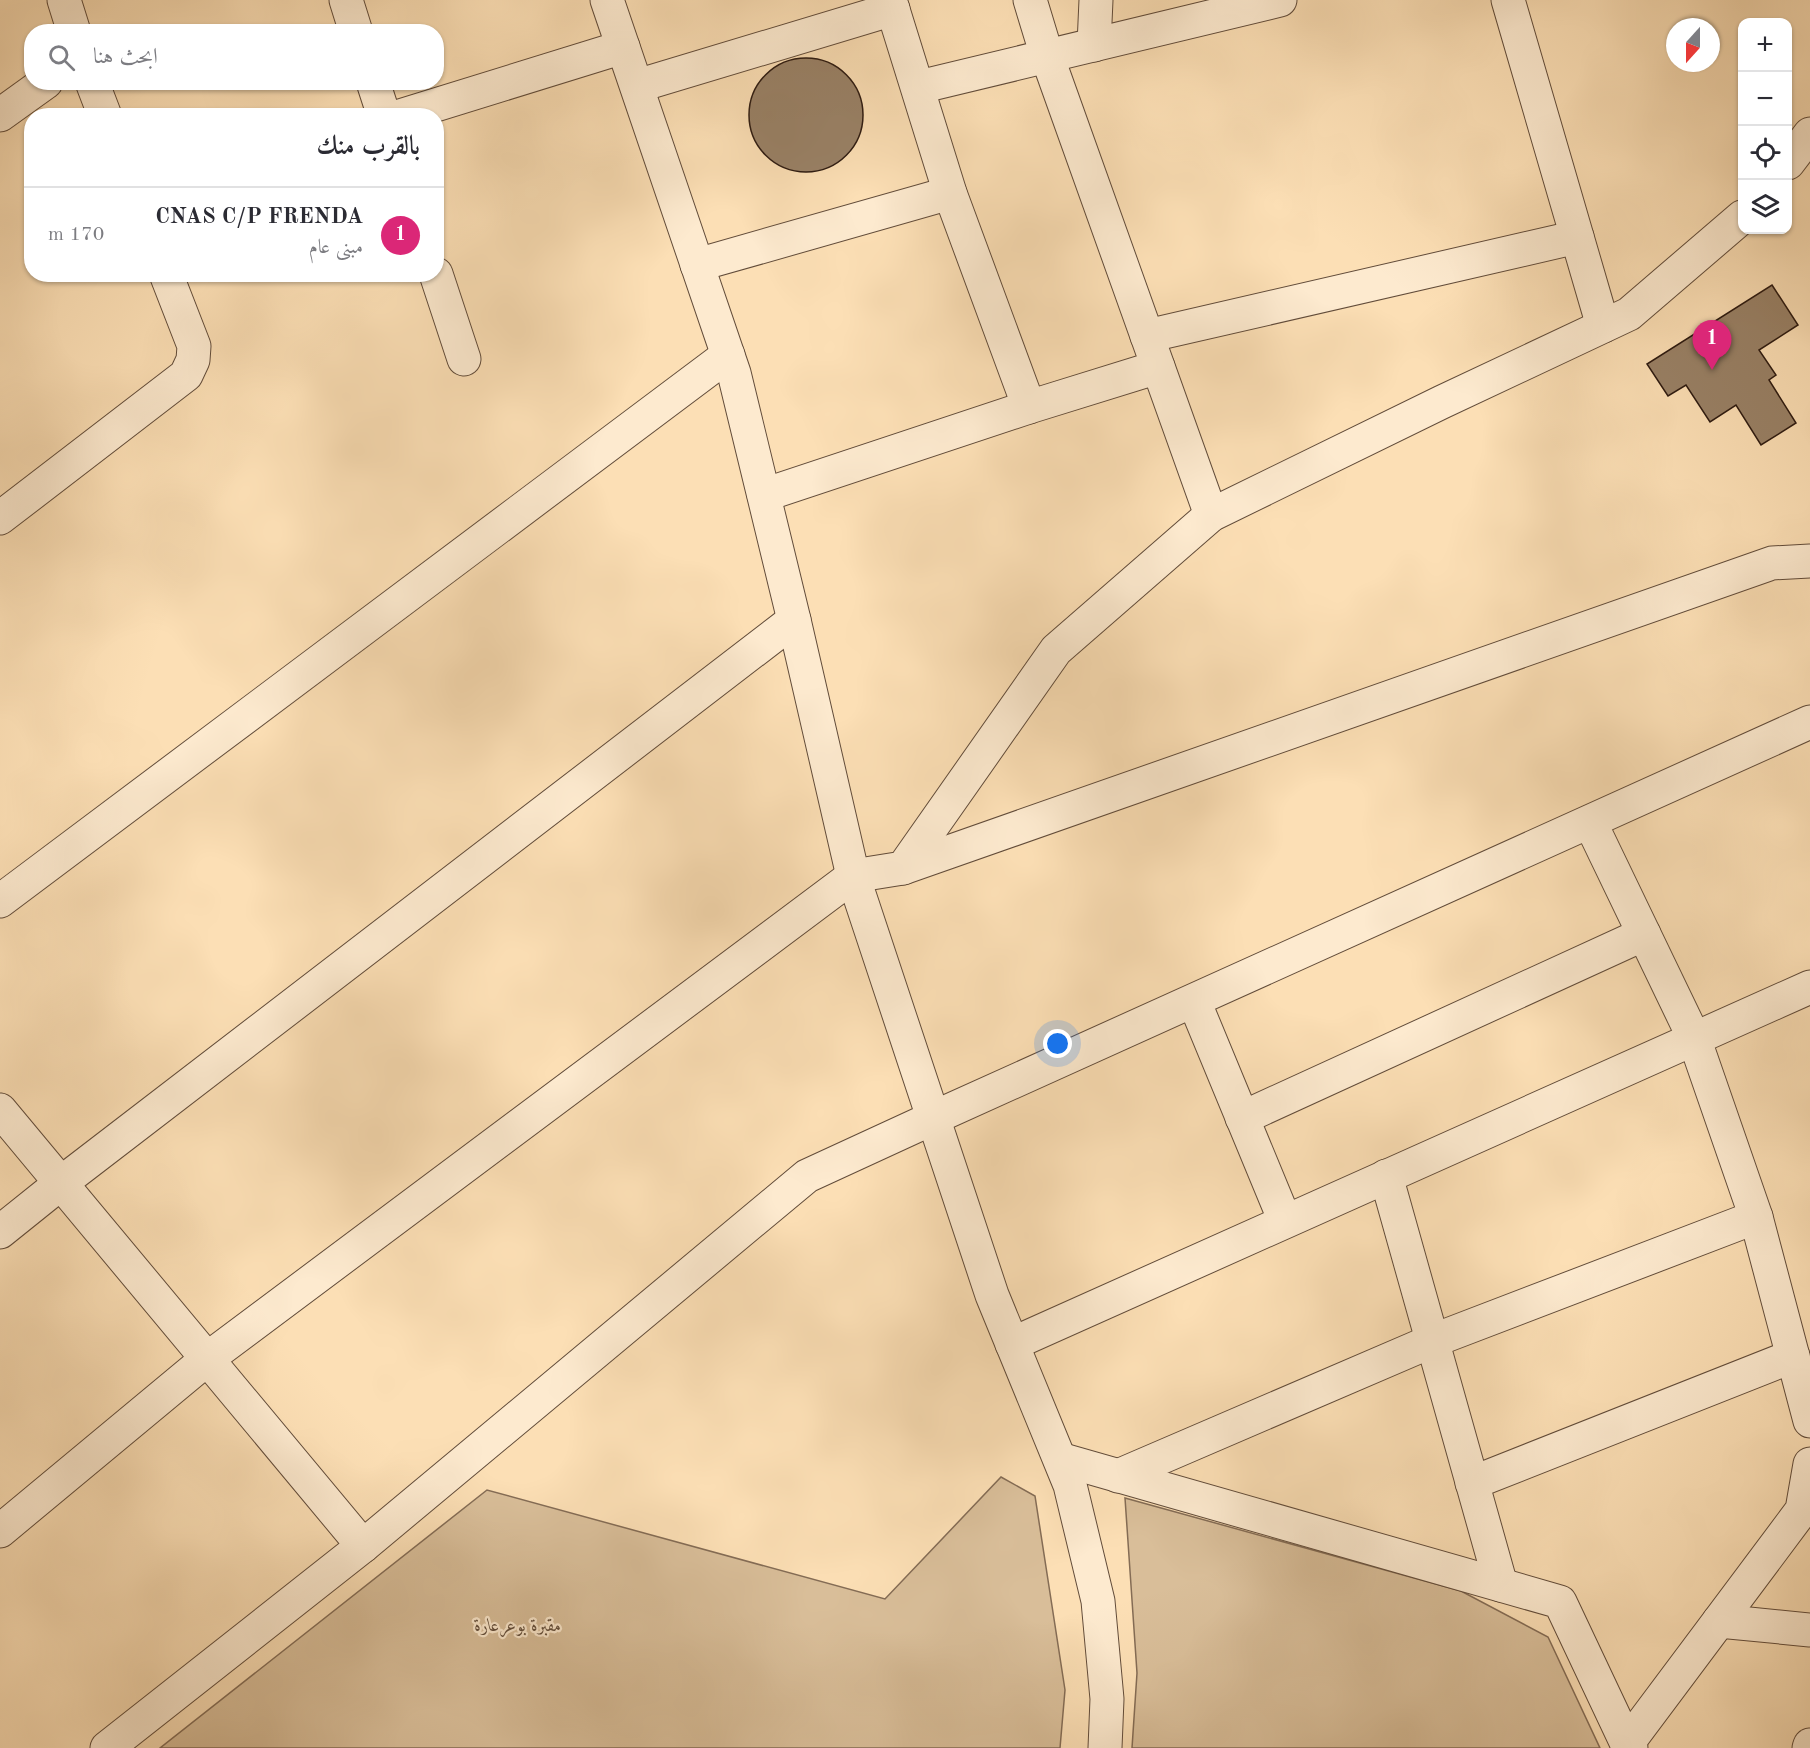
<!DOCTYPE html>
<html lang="ar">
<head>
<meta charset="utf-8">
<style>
	body { margin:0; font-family:"Old Standard TT",Amiri,serif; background:#f7f7f7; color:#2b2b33; direction:rtl }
	.controls { position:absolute; right:18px; top:18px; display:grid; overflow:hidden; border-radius:12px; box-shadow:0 2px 4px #0004 }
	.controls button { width:54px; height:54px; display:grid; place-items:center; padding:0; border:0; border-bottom:2px solid #e1e1e2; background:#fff; color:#2b2b33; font:30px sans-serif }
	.compass { position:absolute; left:1666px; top:18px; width:54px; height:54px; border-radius:50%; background:#fff; box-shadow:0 2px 4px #0004; rotate:201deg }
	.you { position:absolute; left:1058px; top:1044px; width:21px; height:21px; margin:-15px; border:4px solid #fff; border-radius:50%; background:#1a73e8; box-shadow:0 0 0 9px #1a73e833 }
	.badge { display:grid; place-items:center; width:39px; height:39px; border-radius:50%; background:#db2777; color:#fff; font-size:20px; font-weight:700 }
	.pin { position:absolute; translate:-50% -50px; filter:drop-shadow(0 2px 3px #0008) }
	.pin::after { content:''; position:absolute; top:32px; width:21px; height:18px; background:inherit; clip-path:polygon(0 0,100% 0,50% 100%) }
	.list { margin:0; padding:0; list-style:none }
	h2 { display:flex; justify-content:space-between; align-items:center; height:78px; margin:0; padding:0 24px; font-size:26px }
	h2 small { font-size:20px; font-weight:400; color:#7c7c81 }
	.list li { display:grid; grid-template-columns:39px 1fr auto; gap:18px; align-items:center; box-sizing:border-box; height:96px; padding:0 24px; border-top:2px solid #e1e1e2 }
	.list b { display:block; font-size:22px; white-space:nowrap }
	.list p { margin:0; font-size:20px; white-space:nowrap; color:#7c7c81 }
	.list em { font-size:20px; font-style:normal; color:#7c7c81 }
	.icon { flex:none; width:33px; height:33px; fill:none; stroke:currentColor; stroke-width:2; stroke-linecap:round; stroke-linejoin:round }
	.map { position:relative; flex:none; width:1810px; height:1748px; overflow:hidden; direction:ltr }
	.search { position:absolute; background:#fff; box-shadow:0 2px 4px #0004; left:24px; top:24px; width:420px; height:66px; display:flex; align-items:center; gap:15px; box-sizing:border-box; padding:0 21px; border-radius:24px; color:#7c7c81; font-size:22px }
	.panel { position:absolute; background:#fff; box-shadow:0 2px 4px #0004; left:24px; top:108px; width:420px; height:174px; border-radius:24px; direction:rtl }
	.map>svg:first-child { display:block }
	.green { fill:#d9be99; stroke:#846c55; stroke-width:1.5 }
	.building { fill:#998166; stroke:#2e1b11; stroke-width:1.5 }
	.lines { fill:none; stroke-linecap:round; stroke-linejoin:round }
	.minor-casing { stroke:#624c3a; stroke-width:35 }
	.minor { stroke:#fdeacf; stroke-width:33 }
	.labels { text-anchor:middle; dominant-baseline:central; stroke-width:4.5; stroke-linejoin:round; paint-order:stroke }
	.park-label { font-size:18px; font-style:italic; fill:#614c3a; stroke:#fdeacf }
</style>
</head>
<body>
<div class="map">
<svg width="1810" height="1748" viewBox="0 0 1810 1748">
	<rect width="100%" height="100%" fill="#fcdfb5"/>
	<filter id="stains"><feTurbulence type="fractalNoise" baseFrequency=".00333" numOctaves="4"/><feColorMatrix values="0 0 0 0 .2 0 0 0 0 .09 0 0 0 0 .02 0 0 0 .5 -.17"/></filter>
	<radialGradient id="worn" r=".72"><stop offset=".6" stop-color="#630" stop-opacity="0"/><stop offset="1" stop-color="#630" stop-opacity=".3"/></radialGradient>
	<g class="green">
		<path d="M1001 1477 1035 1496 1065 1690 1060 1748H160L487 1490 885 1599Z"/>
		<path d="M1125 1498 1461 1591 1548 1637 1600 1748H1132L1137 1673Z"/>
	</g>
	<g class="building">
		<circle cx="806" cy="115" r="57"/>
		<path d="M1772 285 1798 325 1759 350 1776 375 1769 380 1796 423 1761 445 1736 405 1710 422 1686 385 1668 396 1647 364Z"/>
	</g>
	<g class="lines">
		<defs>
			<g id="minor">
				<path d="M64 0 74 32"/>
				<path d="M346 0 356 32"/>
				<path d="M607 0 734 373 794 620 853 876 992 1295 1070 1485 1098 1601 1107 1699 1105 1748"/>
				<path d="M890 0 950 193 1029 407"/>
				<path d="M1030 0 1047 56 1211 515"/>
				<path d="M1508 0 1603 326"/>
				<path d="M1094 45 1096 0"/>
				<path d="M92 82 105 116"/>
				<path d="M373 82 384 116"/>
				<path d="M637 86 893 9"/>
				<path d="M919 87 1280 0"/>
				<path d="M0 115 46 82"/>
				<path d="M400 116 623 47"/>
				<path d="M1788 163 1810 134"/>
				<path d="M697 265 950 193"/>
				<path d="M436 274 464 359"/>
				<path d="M1147 336 1577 237"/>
				<path d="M764 495 1029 407 1158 367"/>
				<path d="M0 518 186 375 193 360 194 346 166 274"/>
				<path d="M1590 822 1694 1038 1756 1217 1810 1421"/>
				<path d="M903 868 1772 563 1810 561"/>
				<path d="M0 901 728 355"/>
				<path d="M1194 1001 1285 1221"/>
				<path d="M0 1110 363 1546"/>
				<path d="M1242 1118 1644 934"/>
				<path d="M1386 1176 1501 1585"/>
				<path d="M0 1232 61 1183 794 620"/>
				<path d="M1012 1344 1810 987"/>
				<path d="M1060 1459 1560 1602 1627 1744 1631 1748"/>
				<path d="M1118 1476 1432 1341 1756 1217"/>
				<path d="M1472 1483 1793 1356"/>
				<path d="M0 1531 207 1359 853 876 903 868 1056 650 1211 515 1442 402 1629 314 1742 217"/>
				<path d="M1719 1621 1810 1630"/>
				<path d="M1627 1744 1802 1510 1810 1464"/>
				<path d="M107 1748 363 1546 807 1176 933 1118 1810 722"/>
				<path d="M1809 1748 1810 1745"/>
			</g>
		</defs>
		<use href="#minor" class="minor-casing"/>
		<use href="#minor" class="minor"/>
	</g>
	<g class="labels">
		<g class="park-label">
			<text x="518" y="1626">مقبرة بوعرعارة</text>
		</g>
	</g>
	<rect width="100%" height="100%" filter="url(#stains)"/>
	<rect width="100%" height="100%" fill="url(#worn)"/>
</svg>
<div class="controls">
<button>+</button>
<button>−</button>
<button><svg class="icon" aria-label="locate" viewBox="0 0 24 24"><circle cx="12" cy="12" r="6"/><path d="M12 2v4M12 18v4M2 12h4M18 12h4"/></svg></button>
<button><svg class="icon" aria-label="layers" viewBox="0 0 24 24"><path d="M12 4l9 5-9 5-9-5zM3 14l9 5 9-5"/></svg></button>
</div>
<svg class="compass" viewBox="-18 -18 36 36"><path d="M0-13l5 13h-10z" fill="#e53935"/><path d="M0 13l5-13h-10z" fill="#7c7c81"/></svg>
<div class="you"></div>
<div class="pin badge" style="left:1712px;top:370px">1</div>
<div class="search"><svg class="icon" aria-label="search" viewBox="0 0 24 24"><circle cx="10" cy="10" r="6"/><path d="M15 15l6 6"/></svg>ابحث هنا</div>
<section class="panel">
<h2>بالقرب منك<small></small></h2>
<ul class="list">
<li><span class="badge">1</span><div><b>CNAS C/P FRENDA</b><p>مبنى عام</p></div><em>170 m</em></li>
</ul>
</section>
</div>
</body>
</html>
